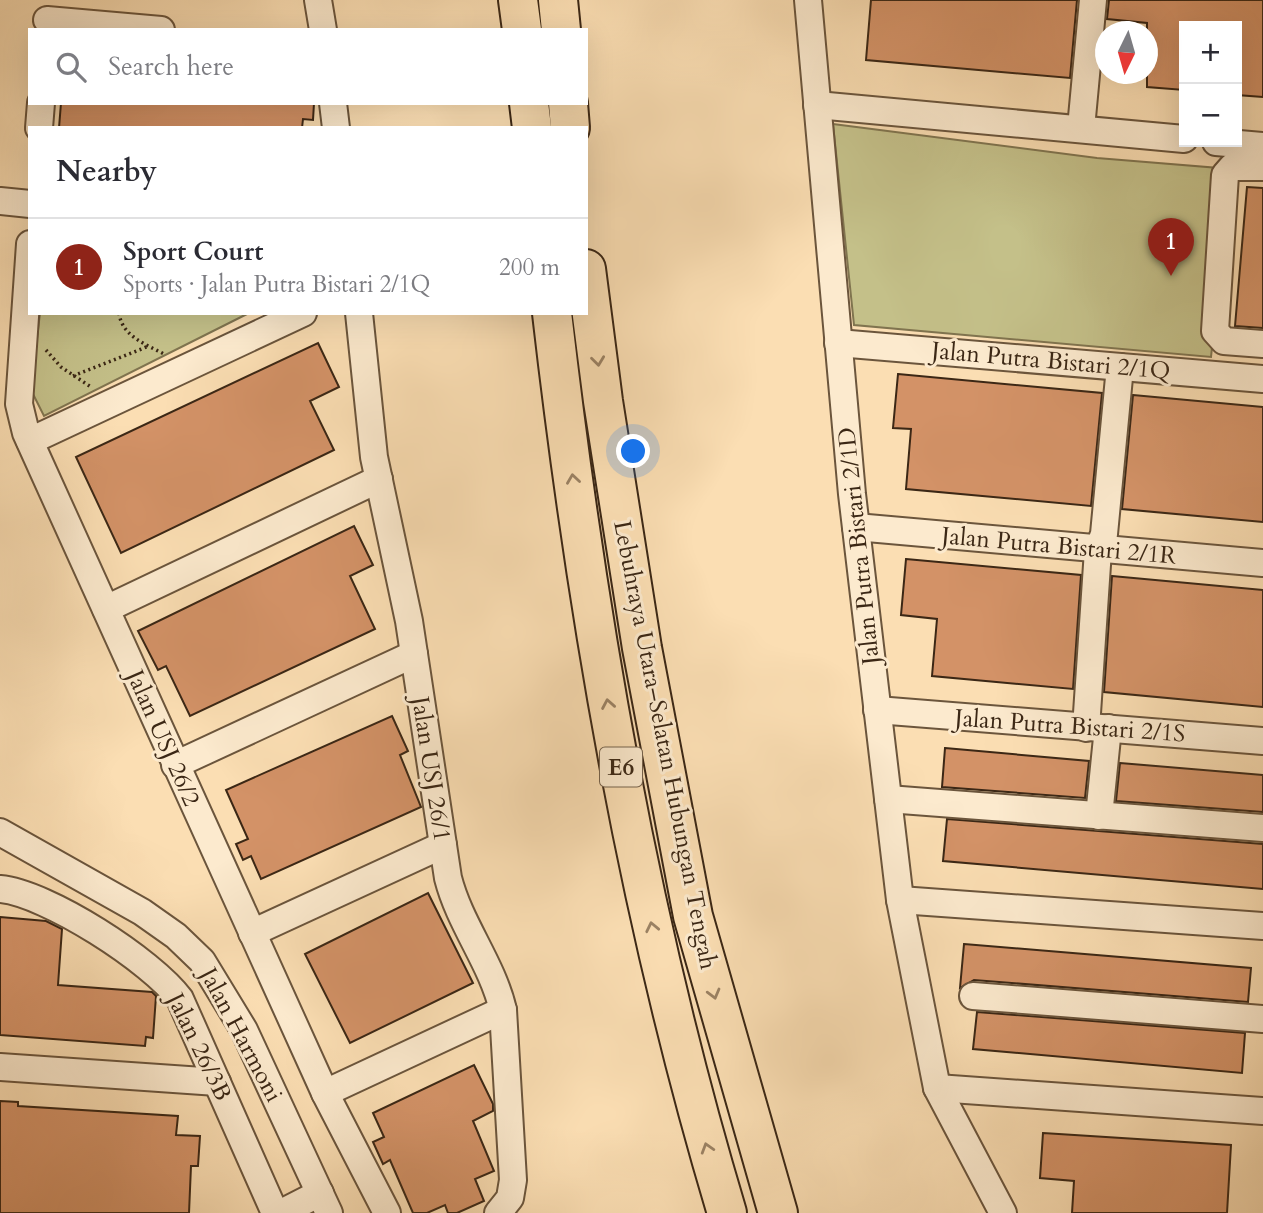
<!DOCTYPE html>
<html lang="en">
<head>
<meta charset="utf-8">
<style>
	body { margin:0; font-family:Cardo,serif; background:#f7f7f7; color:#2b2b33 }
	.controls { position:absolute; right:21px; top:21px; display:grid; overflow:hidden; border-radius:0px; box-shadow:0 7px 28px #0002 }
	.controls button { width:63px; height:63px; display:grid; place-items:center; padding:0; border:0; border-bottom:2px solid #e1e1e2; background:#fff; color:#2b2b33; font:35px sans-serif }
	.compass { position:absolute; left:1095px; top:21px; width:63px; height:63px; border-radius:50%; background:#fff; box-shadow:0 7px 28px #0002; rotate:185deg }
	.you { position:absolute; left:634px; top:452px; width:24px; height:24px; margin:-18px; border:5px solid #fff; border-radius:50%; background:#1a73e8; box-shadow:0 0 0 10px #1a73e833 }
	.badge { display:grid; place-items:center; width:46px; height:46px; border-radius:50%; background:#8f2418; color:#fff; font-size:23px; font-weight:700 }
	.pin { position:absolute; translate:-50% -58px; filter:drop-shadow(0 2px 4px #0008) }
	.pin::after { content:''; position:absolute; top:37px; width:24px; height:21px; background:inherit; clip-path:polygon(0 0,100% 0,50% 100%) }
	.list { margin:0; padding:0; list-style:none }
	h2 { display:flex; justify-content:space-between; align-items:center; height:91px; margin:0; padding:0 28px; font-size:30px }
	h2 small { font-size:23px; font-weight:400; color:#7c7c81 }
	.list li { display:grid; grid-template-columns:46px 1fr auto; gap:21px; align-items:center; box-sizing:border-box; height:98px; padding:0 28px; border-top:2px solid #e1e1e2 }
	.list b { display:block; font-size:26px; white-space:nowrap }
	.list p { margin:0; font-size:23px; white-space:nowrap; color:#7c7c81 }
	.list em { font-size:23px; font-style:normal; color:#7c7c81 }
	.icon { flex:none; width:38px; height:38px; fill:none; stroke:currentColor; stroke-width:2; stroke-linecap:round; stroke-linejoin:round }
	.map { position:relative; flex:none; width:1263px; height:1213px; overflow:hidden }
	.search { position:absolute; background:#fff; box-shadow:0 7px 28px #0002; left:28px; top:28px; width:560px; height:77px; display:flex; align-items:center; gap:18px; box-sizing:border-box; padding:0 24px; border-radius:0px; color:#7c7c81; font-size:26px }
	.panel { position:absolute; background:#fff; box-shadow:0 7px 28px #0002; left:28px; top:126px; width:560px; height:189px; border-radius:0px }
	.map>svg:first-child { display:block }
	.green { fill:#c4c089; stroke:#80744f; stroke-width:2 }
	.building { fill:#d39267; stroke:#3b2715; stroke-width:2 }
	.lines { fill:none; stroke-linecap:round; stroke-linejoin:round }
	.minor-casing { stroke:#6b553c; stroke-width:30 }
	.highway-casing { stroke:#3b2715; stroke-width:42 }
	.path { stroke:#3b2715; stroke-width:3.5; stroke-dasharray:2 3.5; stroke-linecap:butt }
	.minor { stroke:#fceace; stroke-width:26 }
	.highway { stroke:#fbdeb3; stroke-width:38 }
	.oneway { stroke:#9b8264 }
	.labels { text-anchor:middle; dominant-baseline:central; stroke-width:6; stroke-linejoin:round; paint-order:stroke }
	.shield { fill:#fceace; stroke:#75624c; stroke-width:2 }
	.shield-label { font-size:23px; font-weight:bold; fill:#3b2715 }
	.street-label { font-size:24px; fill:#3b2715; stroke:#fceace }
</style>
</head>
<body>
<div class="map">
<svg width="1263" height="1213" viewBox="0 0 1263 1213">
	<rect width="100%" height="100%" fill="#fbdeb3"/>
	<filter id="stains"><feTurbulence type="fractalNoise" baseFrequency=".00286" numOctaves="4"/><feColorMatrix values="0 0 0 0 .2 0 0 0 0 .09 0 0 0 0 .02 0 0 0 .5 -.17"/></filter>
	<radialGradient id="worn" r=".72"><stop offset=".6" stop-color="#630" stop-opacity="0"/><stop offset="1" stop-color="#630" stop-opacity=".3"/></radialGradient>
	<g class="green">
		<path d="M833 124 1097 158 1231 169 1211 357 854 325Z"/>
		<path d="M40 313H249L44 416 31 390Z"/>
	</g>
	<g class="building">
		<path d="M871 0H1077L1070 78 866 60Z"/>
		<path d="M1109 0H1263V97L1237 95V26H1184V90L1147 87V23L1107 19Z"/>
		<path d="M61 103H314L313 120 303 119 302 128H59Z"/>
		<path d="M1247 187 1263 188V328L1235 326Z"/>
		<path d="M318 343 339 387 310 401 334 450 121 553 76 457Z"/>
		<path d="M898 374 1102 393 1091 506 906 489 911 429 893 428Z"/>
		<path d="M1133 395 1263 407V522L1122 509Z"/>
		<path d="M354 526 373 565 350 576 375 629 190 716 166 666 158 670 138 631Z"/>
		<path d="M906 559 1081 575 1073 689 932 676 937 619 901 615Z"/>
		<path d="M1112 576 1263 590V707L1104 692Z"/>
		<path d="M392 716 408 751 400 755 421 807 261 879 251 856 243 860 236 844 248 839 226 790Z"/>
		<path d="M945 748 1089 761 1085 798 942 787Z"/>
		<path d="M1120 763 1263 775V812L1116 801Z"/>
		<path d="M947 819 1263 844V889L943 861Z"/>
		<path d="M428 893 473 983 350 1043 305 954Z"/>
		<path d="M0 917 46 921 62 929 58 985 152 992 156 996 153 1038 146 1037 145 1046 0 1035Z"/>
		<path d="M964 944 1251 968 1248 1002 974 980 960 988Z"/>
		<path d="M977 1012 1245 1033 1242 1073 973 1049Z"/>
		<path d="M474 1065 493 1104V1111L473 1121 494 1171 475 1179 484 1201 457 1213H448L445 1205 427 1213H413L390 1160 383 1164 373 1142 384 1137 373 1113Z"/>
		<path d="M0 1101 18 1102V1106L178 1116 176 1135 200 1136 198 1166H191L189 1213H0Z"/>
		<path d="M1043 1133 1231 1145 1227 1213H1072L1074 1181 1040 1178Z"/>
	</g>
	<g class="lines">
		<defs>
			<g id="minor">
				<path d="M318 0 323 30"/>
				<path d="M808 0 852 494 900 900 937 1088 1003 1213"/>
				<path d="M47 20 161 30"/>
				<path d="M333 103 336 128"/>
				<path d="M817 105 1184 139"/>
				<path d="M39 128 41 103"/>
				<path d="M1081 128 1093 0"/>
				<path d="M1216 142 1263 146"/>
				<path d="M1263 167H1232L1225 175 1215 331 1224 341 1263 344"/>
				<path d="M0 201 30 204"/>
				<path d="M30 244 19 404 26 433 325 1093 387 1213"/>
				<path d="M359 313 374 457 409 621 448 878C460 925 492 963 503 1010L513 1180 510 1198 498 1213"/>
				<path d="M838 343 1263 379"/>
				<path d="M30 441 303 313"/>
				<path d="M856 527 1263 563"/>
				<path d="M106 609 379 479"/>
				<path d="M877 710 1263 741"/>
				<path d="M1086 728 1098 550 1104 534 1120 367"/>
				<path d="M175 765 414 654"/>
				<path d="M888 799 1263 828"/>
				<path d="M1099 816 1108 728"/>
				<path d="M0 832 142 912 176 936 202 961 244 1030 329 1213"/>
				<path d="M0 889C47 893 152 961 180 999L275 1213"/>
				<path d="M900 900 1263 926"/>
				<path d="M252 933 443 845"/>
				<path d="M973 996 1263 1019"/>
				<path d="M0 1067 217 1082"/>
				<path d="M937 1088 1263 1111"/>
				<path d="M325 1093 503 1010"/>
				<path d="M281 1213 320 1193"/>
			</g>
			<g id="highway">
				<path d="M518 0 522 30"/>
				<path d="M558 0 561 30"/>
				<path d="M529 103 532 128"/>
				<path d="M568 103 570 128"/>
				<path d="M586 269 603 401 642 648 693 916 778 1213"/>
				<path d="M552 313C587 617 639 920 727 1213"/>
			</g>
		</defs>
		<use href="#minor" class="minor-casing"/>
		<use href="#highway" class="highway-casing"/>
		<g class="path">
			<path d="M119 313C122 336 145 344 164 354"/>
			<path d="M46 350 61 367 91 387"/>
			<path d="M73 376 149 346"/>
		</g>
		<use href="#minor" class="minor"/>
		<use href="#highway" class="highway"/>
	</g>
	<defs><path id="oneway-chevron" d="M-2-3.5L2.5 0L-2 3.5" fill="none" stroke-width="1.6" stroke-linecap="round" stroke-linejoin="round" transform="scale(1.75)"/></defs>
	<g class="oneway">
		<use href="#oneway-chevron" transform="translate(598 361) rotate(83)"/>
		<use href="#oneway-chevron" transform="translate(573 479) rotate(-98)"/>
		<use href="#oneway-chevron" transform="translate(608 704) rotate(-100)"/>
		<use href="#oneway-chevron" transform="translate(652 927) rotate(-102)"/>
		<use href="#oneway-chevron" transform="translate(714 994) rotate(75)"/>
		<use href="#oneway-chevron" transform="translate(707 1148) rotate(-107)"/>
	</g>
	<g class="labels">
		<rect class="shield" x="600" y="747.5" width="42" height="39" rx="5"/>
		<g class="shield-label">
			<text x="621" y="767">E6</text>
		</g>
		<g class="street-label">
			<text transform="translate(1051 361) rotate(5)">Jalan Putra Bistari 2/1Q</text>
			<text transform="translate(859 546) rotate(-96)">Jalan Putra Bistari 2/1D</text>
			<text transform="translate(1059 546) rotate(5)">Jalan Putra Bistari 2/1R</text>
			<text transform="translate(1070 726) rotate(4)">Jalan Putra Bistari 2/1S</text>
			<text transform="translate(163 738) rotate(66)">Jalan USJ 26/2</text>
			<text transform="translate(665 745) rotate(79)">Lebuhraya Utara–Selatan Hubungan Tengah</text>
			<text transform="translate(431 769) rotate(81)">Jalan USJ 26/1</text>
			<text transform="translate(241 1035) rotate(62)">Jalan Harmoni</text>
			<text transform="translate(199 1047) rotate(64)">Jalan 26/3B</text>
		</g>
	</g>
	<rect width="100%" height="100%" filter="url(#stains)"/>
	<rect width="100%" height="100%" fill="url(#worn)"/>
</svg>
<div class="controls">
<button>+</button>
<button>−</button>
</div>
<svg class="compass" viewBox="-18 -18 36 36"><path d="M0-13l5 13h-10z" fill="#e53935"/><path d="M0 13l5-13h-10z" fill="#7c7c81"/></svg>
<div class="you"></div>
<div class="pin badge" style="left:1171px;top:276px">1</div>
<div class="search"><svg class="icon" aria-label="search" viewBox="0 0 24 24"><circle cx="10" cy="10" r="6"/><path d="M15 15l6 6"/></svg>Search here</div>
<section class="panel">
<h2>Nearby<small></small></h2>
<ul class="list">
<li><span class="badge">1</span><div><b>Sport Court</b><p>Sports · Jalan Putra Bistari 2/1Q</p></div><em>200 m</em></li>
</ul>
</section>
</div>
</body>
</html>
